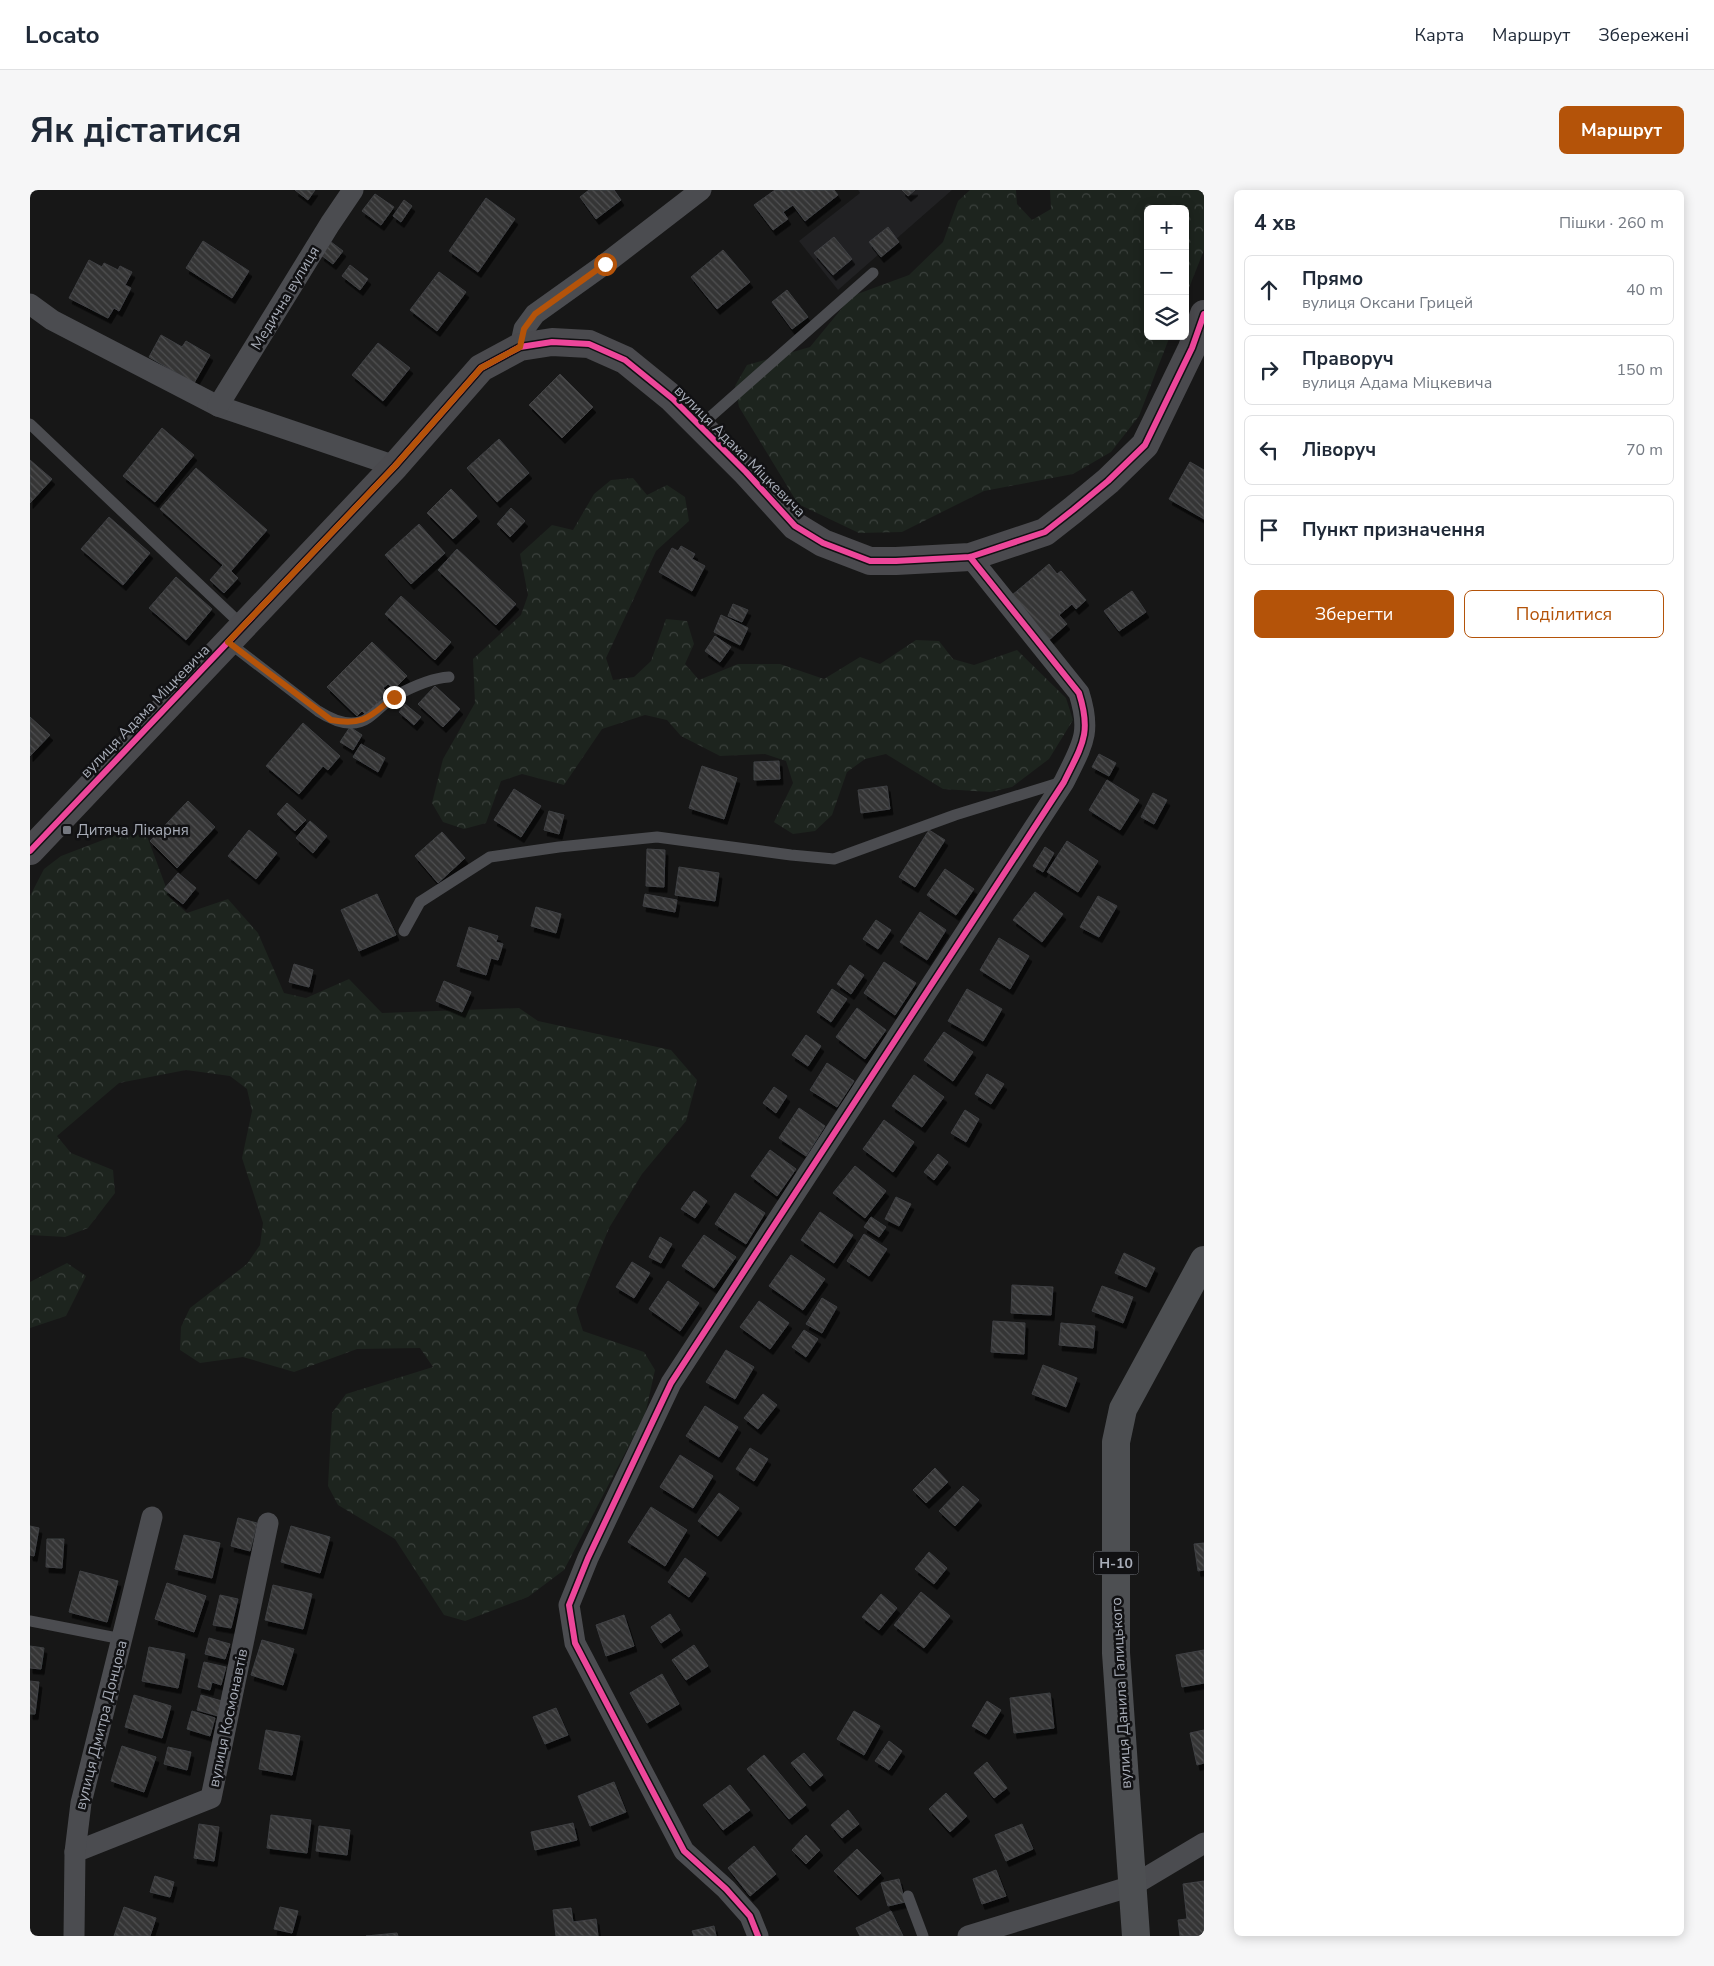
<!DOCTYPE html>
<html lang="uk">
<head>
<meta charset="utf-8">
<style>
	body { margin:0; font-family:"Nunito Sans",sans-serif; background:#f6f6f7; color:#1f2937 }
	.controls { position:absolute; right:15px; top:15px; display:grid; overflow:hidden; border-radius:8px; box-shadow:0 2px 12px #0003 }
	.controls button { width:45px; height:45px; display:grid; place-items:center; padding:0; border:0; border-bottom:1px solid #e0e1e3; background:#fff; color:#1f2937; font:25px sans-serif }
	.stop { position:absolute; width:15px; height:15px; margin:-11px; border:4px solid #b45309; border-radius:50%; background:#fff }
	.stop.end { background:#b45309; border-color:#fff; box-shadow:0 1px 5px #0008 }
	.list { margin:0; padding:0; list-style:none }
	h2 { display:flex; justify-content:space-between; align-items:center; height:65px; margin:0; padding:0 20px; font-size:21px }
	h2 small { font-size:16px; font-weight:400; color:#747a83 }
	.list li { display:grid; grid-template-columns:32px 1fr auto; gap:15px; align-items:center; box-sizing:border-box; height:70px; margin:0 10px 10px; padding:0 10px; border:1px solid #e0e1e3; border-radius:8px }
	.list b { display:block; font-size:19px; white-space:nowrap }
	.list p { margin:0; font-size:16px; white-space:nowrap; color:#747a83 }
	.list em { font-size:16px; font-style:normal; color:#747a83 }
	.actions { display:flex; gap:10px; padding:15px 20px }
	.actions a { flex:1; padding:11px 0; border:1px solid #b45309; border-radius:8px; text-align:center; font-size:18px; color:#b45309 }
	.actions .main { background:#b45309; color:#fff }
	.icon { flex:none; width:28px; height:28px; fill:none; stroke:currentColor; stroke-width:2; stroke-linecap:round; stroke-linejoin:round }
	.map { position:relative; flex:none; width:1174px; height:1746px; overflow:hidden; border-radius:8px }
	header { display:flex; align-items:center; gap:30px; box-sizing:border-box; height:70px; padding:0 25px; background:#fff; border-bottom:1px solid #e0e1e3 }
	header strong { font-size:24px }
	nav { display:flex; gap:28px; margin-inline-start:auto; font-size:18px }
	.intro { display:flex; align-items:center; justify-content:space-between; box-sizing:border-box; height:120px; padding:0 30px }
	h1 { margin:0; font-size:35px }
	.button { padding:12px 22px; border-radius:8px; background:#b45309; color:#fff; font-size:18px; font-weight:700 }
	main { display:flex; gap:30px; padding:0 30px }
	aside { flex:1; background:#fff; border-radius:8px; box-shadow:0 2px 12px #0003 }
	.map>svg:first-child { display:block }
	.built { fill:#212123 }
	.forest { fill:url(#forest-crowns) }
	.building { fill:url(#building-back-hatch); stroke:#3f4043; filter:url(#shadow) }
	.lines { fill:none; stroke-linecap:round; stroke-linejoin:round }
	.lane { stroke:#4b4c50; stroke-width:11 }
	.street { stroke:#4b4c50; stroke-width:21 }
	.secondary { stroke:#4a4a4e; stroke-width:28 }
	.primary { stroke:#4d4f52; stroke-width:28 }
	.cycleway-casing { stroke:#111113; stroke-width:9 }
	.cycleway { stroke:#ed469a; stroke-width:6 }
	.route { stroke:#b45309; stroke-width:6 }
	.poi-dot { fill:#757880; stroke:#111113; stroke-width:2 }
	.labels { text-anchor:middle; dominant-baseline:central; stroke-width:5; stroke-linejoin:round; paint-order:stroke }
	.shield { fill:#111113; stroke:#7b7e86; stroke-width:1 }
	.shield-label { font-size:14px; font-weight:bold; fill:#a8adb8 }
	.street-label { font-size:15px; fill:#a8adb8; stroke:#111113 }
	.poi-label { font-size:15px; fill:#a8adb8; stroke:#111113; text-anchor:start }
</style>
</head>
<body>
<header>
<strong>Locato</strong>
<nav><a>Карта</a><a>Маршрут</a><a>Збережені</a></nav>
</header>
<div class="intro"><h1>Як дістатися</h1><a class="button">Маршрут</a></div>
<main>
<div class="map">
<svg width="1174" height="1746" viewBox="0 0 1174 1746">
	<defs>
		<pattern id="forest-crowns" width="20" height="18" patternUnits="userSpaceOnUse" patternTransform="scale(1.25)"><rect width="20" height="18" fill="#1d241e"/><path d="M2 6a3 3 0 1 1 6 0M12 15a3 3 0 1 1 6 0" fill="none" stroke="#3b413d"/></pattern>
		<pattern id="building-back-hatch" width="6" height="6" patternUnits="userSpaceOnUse" patternTransform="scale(1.25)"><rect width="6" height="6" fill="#353536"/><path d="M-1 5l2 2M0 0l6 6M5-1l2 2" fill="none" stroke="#4f5051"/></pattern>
		<filter id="shadow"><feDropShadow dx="3" dy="5.5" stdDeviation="0" flood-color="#0009"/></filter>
	</defs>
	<rect width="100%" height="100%" fill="#171717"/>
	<path class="built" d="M828 0H922L808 100 769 51 830 3Z"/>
	<g class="forest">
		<path d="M940 0H986L987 14 1002 30 1021 19 1020 0H1174V60L1155 108V19H1118V146H1140L1109 226 1081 262 1043 284 954 301 872 342 829 343 768 314 709 217 705 196 717 175 780 157 822 106 879 85 913 52 928 11Z"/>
		<path d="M603 288 617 305 637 295 655 307 659 331 626 361 576 468 583 490 604 487 621 471 636 429 657 431 664 454 655 474 669 490 708 474H750L794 489 830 467 850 474 886 450 909 451 923 469 944 475 987 460 1036 508 1043 530 1019 569 982 597 960 602 913 599 856 564 835 569 817 582 802 625 785 641 763 644 744 632 763 593 756 571 735 564 690 566 651 546 637 530 615 525 572 539 534 595 492 584 471 591 456 633 434 639 413 632 402 613 413 569 445 513 443 469 491 425 498 405 490 364 522 335 543 340 564 304 581 290Z"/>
		<path d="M94 642 117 646 140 708 157 723 198 709 228 743 254 803 276 808 319 789 352 823 489 818 508 831 641 860 667 890 656 931 612 984 579 1038 546 1119 553 1141 614 1162 625 1180 615 1225 534 1380 498 1407 435 1431 414 1425 365 1349 308 1315 298 1296 302 1223 316 1204 403 1177 390 1158 327 1159 264 1182 213 1167 170 1173 150 1160 151 1137 160 1118 217 1074 230 1055 233 1033 212 968 222 921 217 899 200 886 156 880 89 893 27 946 41 963 83 980 85 1003 58 1038 35 1047 0 1045V706L14 679 31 666Z"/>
		<path d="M37 1073 56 1086 36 1126 0 1138V1092Z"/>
	</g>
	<g class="building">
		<path d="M265 0H285L278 10Z"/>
		<path d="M559 0H584L591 10 566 29 550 7Z"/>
		<path d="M745 0H804L808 5 775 31 763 15 753 22 758 29 743 40 724 15Z"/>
		<path d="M872 0H885L878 6Z"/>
		<path d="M345 4 364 17 351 35 332 21Z"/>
		<path d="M456 8 485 29 448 82 419 61Z"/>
		<path d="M374 10 382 16 371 32 363 26Z"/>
		<path d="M858 37 869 52 851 67 839 52Z"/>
		<path d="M804 47 822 69 803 85 784 63Z"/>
		<path d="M173 51 219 81 202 108 156 78Z"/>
		<path d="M301 52 313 61 303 74 291 65Z"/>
		<path d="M693 60 720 92 687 119 661 87Z"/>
		<path d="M59 70 72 77 74 73 88 80 90 76 102 82 95 95 101 98 89 121 84 118 78 128 39 108Z"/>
		<path d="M320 75 338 89 330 100 312 86Z"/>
		<path d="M409 82 436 102 407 141 380 120Z"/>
		<path d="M757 100 778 127 762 139 742 112Z"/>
		<path d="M131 145 152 157 156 151 180 165 164 193 119 167Z"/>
		<path d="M348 153 380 178 353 211 322 185Z"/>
		<path d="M530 184 563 217 532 248 499 215Z"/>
		<path d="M132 238 164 265 125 312 93 286Z"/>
		<path d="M469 249 499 283 467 312 437 278Z"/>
		<path d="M0 270 22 289 0 313Z"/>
		<path d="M1160 272 1174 280V329L1139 309Z"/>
		<path d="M166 278 237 340 201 381 208 388 194 403 180 390 193 375 130 319Z"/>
		<path d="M421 299 447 326 423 349 397 323Z"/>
		<path d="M481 318 495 331 480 347 467 334Z"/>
		<path d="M79 327 120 363 93 395 51 359Z"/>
		<path d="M389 334 415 363 381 394 355 365Z"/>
		<path d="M651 356 665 364 662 369 675 376 662 401 629 382 642 358 648 361Z"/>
		<path d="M427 359 486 414 466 435 408 380Z"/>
		<path d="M1019 374 1027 384 1031 381 1056 410 1046 419 1042 414 1029 425 1037 434 1019 450 981 406Z"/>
		<path d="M146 387 182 419 156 450 119 418Z"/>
		<path d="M1102 401 1116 422 1089 441 1074 421Z"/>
		<path d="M371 406 421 452 405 470 355 424Z"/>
		<path d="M703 414 718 420 712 432 698 426Z"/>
		<path d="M691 425 718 438 710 455 684 442Z"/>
		<path d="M685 446 701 457 690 472 675 461Z"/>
		<path d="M342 452 377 486 364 499 358 494 353 498 357 502 336 525 332 521 327 526 297 497Z"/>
		<path d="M405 496 430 519 413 537 388 514Z"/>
		<path d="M375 514 391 527 384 535 369 522Z"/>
		<path d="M0 527 20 545 0 566Z"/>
		<path d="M273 533 310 566 298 580 293 576 269 604 236 576Z"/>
		<path d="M320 537 332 545 323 560 310 552Z"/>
		<path d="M331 554 355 568 348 582 323 567Z"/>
		<path d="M1069 564 1086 573 1079 586 1062 577Z"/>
		<path d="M749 571 750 589 724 590V572Z"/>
		<path d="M672 576 707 588 694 629 659 618Z"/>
		<path d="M1077 590 1109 610 1090 640 1059 620Z"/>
		<path d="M857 596 860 619 831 623 828 600Z"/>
		<path d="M484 599 511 616 491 647 464 630Z"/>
		<path d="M1123 603 1137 610 1124 634 1111 627Z"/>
		<path d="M158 611 185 637 147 678 120 651Z"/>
		<path d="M257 613 276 630 265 641 247 624Z"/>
		<path d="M519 621 534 625 529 644 514 640Z"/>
		<path d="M280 631 297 646 283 663 266 648Z"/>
		<path d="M219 640 247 663 226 689 198 666Z"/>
		<path d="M899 640 915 650 885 697 869 687Z"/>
		<path d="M412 642 435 668 408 693 385 666Z"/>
		<path d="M1037 651 1068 671 1048 702 1017 682Z"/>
		<path d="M1015 657 1024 663 1013 682 1003 676Z"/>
		<path d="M617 659 635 660 634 697 616 696Z"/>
		<path d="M649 677 689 683 685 711 645 705Z"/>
		<path d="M915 679 944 699 926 725 897 705Z"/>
		<path d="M148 683 166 698 153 714 134 699Z"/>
		<path d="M1005 702 1033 724 1012 752 983 730Z"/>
		<path d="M347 704 366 745 329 761 311 720Z"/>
		<path d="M615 704 647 710 645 722 613 716Z"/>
		<path d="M1068 706 1087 716 1069 747 1050 737Z"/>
		<path d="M506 717 531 724 526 743 501 736Z"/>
		<path d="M890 722 916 740 897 770 870 752Z"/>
		<path d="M846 730 861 740 848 759 833 749Z"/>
		<path d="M439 737 468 746 466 752 473 754 468 770 461 768 456 785 427 776Z"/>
		<path d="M969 748 999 766 980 799 950 780Z"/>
		<path d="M854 772 886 793 865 825 834 803Z"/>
		<path d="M264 774 283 780 279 797 259 792Z"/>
		<path d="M820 775 834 785 821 804 807 794Z"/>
		<path d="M414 791 441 802 432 822 406 811Z"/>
		<path d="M802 799 817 809 801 832 787 822Z"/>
		<path d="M937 799 972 819 953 851 918 831Z"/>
		<path d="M827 818 856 840 835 869 806 847Z"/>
		<path d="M914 842 943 862 923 891 894 870Z"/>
		<path d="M776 845 791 856 778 876 762 865Z"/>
		<path d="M797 873 824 891 807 917 780 900Z"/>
		<path d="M957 884 974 894 961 914 945 904Z"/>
		<path d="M884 885 914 907 892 937 862 916Z"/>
		<path d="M744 897 757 906 746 923 733 913Z"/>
		<path d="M769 918 795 936 776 966 749 948Z"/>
		<path d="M935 920 949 929 936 952 921 943Z"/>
		<path d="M854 930 884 952 863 982 833 959Z"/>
		<path d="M740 960 766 979 747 1006 721 986Z"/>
		<path d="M908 964 918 972 904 990 894 982Z"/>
		<path d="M825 976 856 1001 835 1028 803 1003Z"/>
		<path d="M664 1001 677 1011 665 1028 651 1019Z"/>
		<path d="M705 1003 735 1023 716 1054 685 1034Z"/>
		<path d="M866 1007 881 1014 869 1036 855 1029Z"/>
		<path d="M790 1022 823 1045 804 1073 771 1050Z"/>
		<path d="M841 1027 856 1037 849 1047 834 1037Z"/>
		<path d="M834 1044 857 1059 839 1086 817 1071Z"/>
		<path d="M674 1045 706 1067 684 1098 652 1076Z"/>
		<path d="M630 1047 642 1054 631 1073 619 1067Z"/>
		<path d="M1094 1063 1125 1078 1116 1097 1085 1083Z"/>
		<path d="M761 1065 795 1089 773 1120 739 1096Z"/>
		<path d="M602 1072 620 1083 604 1108 586 1097Z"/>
		<path d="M638 1091 669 1113 650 1141 619 1119Z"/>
		<path d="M982 1095 1023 1097 1021 1125 981 1123Z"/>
		<path d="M1072 1096 1103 1107 1093 1133 1062 1121Z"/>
		<path d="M792 1108 807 1117 792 1143 776 1134Z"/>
		<path d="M729 1111 759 1133 740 1159 710 1137Z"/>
		<path d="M963 1131 995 1133 994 1164 961 1162Z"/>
		<path d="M1031 1133 1065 1136 1063 1158 1029 1155Z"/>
		<path d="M774 1140 788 1149 776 1167 762 1157Z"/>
		<path d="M696 1160 724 1177 705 1209 676 1192Z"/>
		<path d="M1013 1175 1047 1188 1036 1217 1002 1204Z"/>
		<path d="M733 1204 747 1215 728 1239 714 1228Z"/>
		<path d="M675 1216 708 1237 689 1267 656 1246Z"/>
		<path d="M720 1258 738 1269 724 1291 706 1279Z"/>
		<path d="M650 1265 683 1286 663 1318 630 1297Z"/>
		<path d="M905 1278 918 1292 896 1313 883 1300Z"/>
		<path d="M933 1296 949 1310 925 1336 909 1321Z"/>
		<path d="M689 1303 709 1318 688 1346 668 1331Z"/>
		<path d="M621 1317 657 1340 635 1376 598 1352Z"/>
		<path d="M208 1328 227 1333 220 1361 201 1356Z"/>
		<path d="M0 1336 9 1338 4 1366 0 1365Z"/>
		<path d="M261 1336 300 1347 290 1383 251 1372Z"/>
		<path d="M154 1345 190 1353 182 1388 145 1379Z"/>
		<path d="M17 1349H34L32 1378 16 1377Z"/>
		<path d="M1174 1353V1380L1168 1381 1164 1354Z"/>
		<path d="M899 1362 917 1378 904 1394 885 1379Z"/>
		<path d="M655 1368 676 1383 659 1407 638 1392Z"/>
		<path d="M50 1381 88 1391 77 1432 39 1422Z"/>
		<path d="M137 1393 176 1406 164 1442 125 1429Z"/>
		<path d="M243 1395 282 1404 273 1439 235 1430Z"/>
		<path d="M891 1402 920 1426 894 1458 864 1435Z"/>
		<path d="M851 1404 867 1418 849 1440 832 1427Z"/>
		<path d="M190 1405 208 1409 201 1438 183 1435Z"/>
		<path d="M640 1424 650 1440 631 1453 621 1437Z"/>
		<path d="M594 1425 604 1456 576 1466 566 1435Z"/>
		<path d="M179 1448 200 1454 195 1469 175 1464Z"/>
		<path d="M232 1450 264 1459 253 1495 221 1485Z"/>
		<path d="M664 1455 678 1476 656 1490 642 1470Z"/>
		<path d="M0 1456 14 1458 11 1479 0 1478Z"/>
		<path d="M119 1457 155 1464 148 1498 112 1491Z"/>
		<path d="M1174 1460V1493L1152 1497 1146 1465Z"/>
		<path d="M174 1472 196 1477 191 1495 182 1492 180 1500 168 1497Z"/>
		<path d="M632 1484 649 1514 617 1533 600 1503Z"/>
		<path d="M0 1491 9 1492 5 1524H0Z"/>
		<path d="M1020 1503 1024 1538 984 1543 980 1508Z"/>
		<path d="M104 1505 141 1516 132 1548 95 1537Z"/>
		<path d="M171 1505 192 1511 188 1526 167 1520Z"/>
		<path d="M957 1511 971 1520 956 1544 942 1536Z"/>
		<path d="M526 1518 538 1545 515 1554 503 1527Z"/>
		<path d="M162 1521 185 1528 180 1546 157 1539Z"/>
		<path d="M824 1521 850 1536 834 1565 807 1549Z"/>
		<path d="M236 1540 270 1546 262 1585 229 1579Z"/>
		<path d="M1174 1540V1573L1167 1575 1160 1543Z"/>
		<path d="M859 1551 872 1561 859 1580 845 1571Z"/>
		<path d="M92 1556 126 1567 114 1602 81 1591Z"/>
		<path d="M138 1557 161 1562 157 1580 134 1574Z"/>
		<path d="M774 1563 793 1585 780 1596 761 1573Z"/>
		<path d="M734 1565 776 1615 759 1629 717 1579Z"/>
		<path d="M957 1572 977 1598 964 1608 944 1583Z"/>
		<path d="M584 1592 596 1622 560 1636 548 1606Z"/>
		<path d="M700 1595 720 1620 693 1640 673 1615Z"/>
		<path d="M916 1603 937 1626 920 1642 899 1619Z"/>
		<path d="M818 1620 829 1634 812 1648 801 1635Z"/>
		<path d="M241 1625 281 1630 277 1663 237 1658Z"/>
		<path d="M543 1633 547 1650 505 1660 501 1642Z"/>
		<path d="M169 1634 189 1637 184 1671 164 1668Z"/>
		<path d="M992 1634 1003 1659 976 1671 965 1645Z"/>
		<path d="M289 1636 320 1640 317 1665 286 1661Z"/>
		<path d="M776 1645 790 1660 776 1674 762 1660Z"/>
		<path d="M724 1656 746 1684 720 1706 698 1678Z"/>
		<path d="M827 1659 851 1683 828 1705 804 1681Z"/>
		<path d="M966 1680 976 1706 952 1714 943 1689Z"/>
		<path d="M125 1686 144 1692 140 1707 120 1702Z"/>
		<path d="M869 1689 875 1712 858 1716 851 1693Z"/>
		<path d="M1174 1691V1746H1150L1148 1730 1157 1729 1153 1694Z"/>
		<path d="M94 1717 126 1728 120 1746H84Z"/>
		<path d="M250 1717 268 1721 262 1743 244 1739Z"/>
		<path d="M541 1718 543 1732 566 1729 568 1746H526L523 1720Z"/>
		<path d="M861 1721 873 1746H830L826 1738Z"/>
		<path d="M684 1736 686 1746H664L662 1741Z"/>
		<path d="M367 1743 368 1746H336Z"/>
	</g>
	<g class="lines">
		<g class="lane">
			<path d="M0 234 213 436"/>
			<path d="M670 236 843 83"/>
			<path d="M198 452 288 521C302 530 322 539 338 528 347 522 355 512 365 506 380 498 401 488 419 487"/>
			<path d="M374 741 390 712 460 667 529 657 627 647 761 665 804 669 925 625 1032 592"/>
			<path d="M0 1431 92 1449"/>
			<path d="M878 1706 893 1746"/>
		</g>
		<g class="street">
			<path d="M0 114 22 130 188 216 365 276"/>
			<path d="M490 157 494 139 505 124 575 74 671 0"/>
			<path d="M188 216 300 34 323 0"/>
			<path d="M45 1662 181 1608 238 1333"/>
			<path d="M44 1746 45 1662 51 1613 122 1327"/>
			<path d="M728 1746 720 1726 696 1699 654 1661 545 1453 539 1415 558 1368 641 1193 1034 592C1052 555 1062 544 1049 503L940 367"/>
			<path d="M938 1746 1102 1696 1174 1653"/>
		</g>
		<path class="secondary" d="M0 661 365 276 451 178 490 157 522 152 559 154 595 170 643 209 716 282 765 336 793 353 840 371H866L940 367 1015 342 1043 320 1078 291 1115 255 1162 158 1174 124"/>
		<path class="primary" d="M1106 1746 1086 1463V1252L1093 1219 1174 1070"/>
		<defs>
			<g id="cycleway">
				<path d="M0 661 365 276 451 178 490 157 522 152 559 154 595 170 643 209 716 282 765 336 793 353 840 371H866L940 367 1015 342 1043 320 1078 291 1115 255 1162 158 1174 124"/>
				<path d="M728 1746 720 1726 696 1699 654 1661 545 1453 539 1415 558 1368 641 1193 1034 592C1052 555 1062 544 1049 503L940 367"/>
			</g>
		</defs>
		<use href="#cycleway" class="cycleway-casing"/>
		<use href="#cycleway" class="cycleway"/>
	</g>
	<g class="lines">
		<path class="route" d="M364 507C340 526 335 536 301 530L198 452 365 276 451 178 490 157 494 139 505 124 575 74"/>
	</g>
	<rect class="poi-dot" x="32" y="635" width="10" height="10" rx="2.5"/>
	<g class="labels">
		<rect class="shield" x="1063.5" y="1361.5" width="45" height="23" rx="4"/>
		<g class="shield-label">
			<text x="1086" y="1373">Н-10</text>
		</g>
		<g class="street-label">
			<text transform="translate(255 108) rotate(-59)">Медична вулиця</text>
			<text transform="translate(710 261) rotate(45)">вулиця Адама Міцкевича</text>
			<text transform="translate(115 521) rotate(-46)">вулиця Адама Міцкевича</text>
			<text transform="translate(1091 1503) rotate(-93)">вулиця Данила Галицького</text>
			<text transform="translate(198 1528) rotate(-78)">вулиця Космонавтів</text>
			<text transform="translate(71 1535) rotate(-76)">вулиця Дмитра Донцова</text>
		</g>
		<g class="poi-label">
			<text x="47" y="640">Дитяча Лікарня</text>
		</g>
	</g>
</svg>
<div class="controls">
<button>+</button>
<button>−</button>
<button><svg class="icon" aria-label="layers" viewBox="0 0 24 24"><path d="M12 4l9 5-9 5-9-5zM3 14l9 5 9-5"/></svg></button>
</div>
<div class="stop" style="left:575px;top:74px"></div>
<div class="stop end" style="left:364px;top:507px"></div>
</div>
<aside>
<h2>4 хв<small>Пішки · 260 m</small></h2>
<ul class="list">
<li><svg class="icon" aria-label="ahead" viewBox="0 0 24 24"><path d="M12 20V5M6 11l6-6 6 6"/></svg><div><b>Прямо</b><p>вулиця Оксани Грицей</p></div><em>40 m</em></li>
<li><svg class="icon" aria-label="right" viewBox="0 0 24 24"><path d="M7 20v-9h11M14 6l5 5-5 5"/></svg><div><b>Праворуч</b><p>вулиця Адама Міцкевича</p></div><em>150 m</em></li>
<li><svg class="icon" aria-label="left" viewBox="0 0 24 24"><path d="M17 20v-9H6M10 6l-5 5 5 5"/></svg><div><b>Ліворуч</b></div><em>70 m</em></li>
<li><svg class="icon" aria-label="arrive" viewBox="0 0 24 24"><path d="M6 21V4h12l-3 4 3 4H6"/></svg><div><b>Пункт призначення</b></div></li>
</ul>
<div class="actions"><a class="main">Зберегти</a><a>Поділитися</a></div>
</aside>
</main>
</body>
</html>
